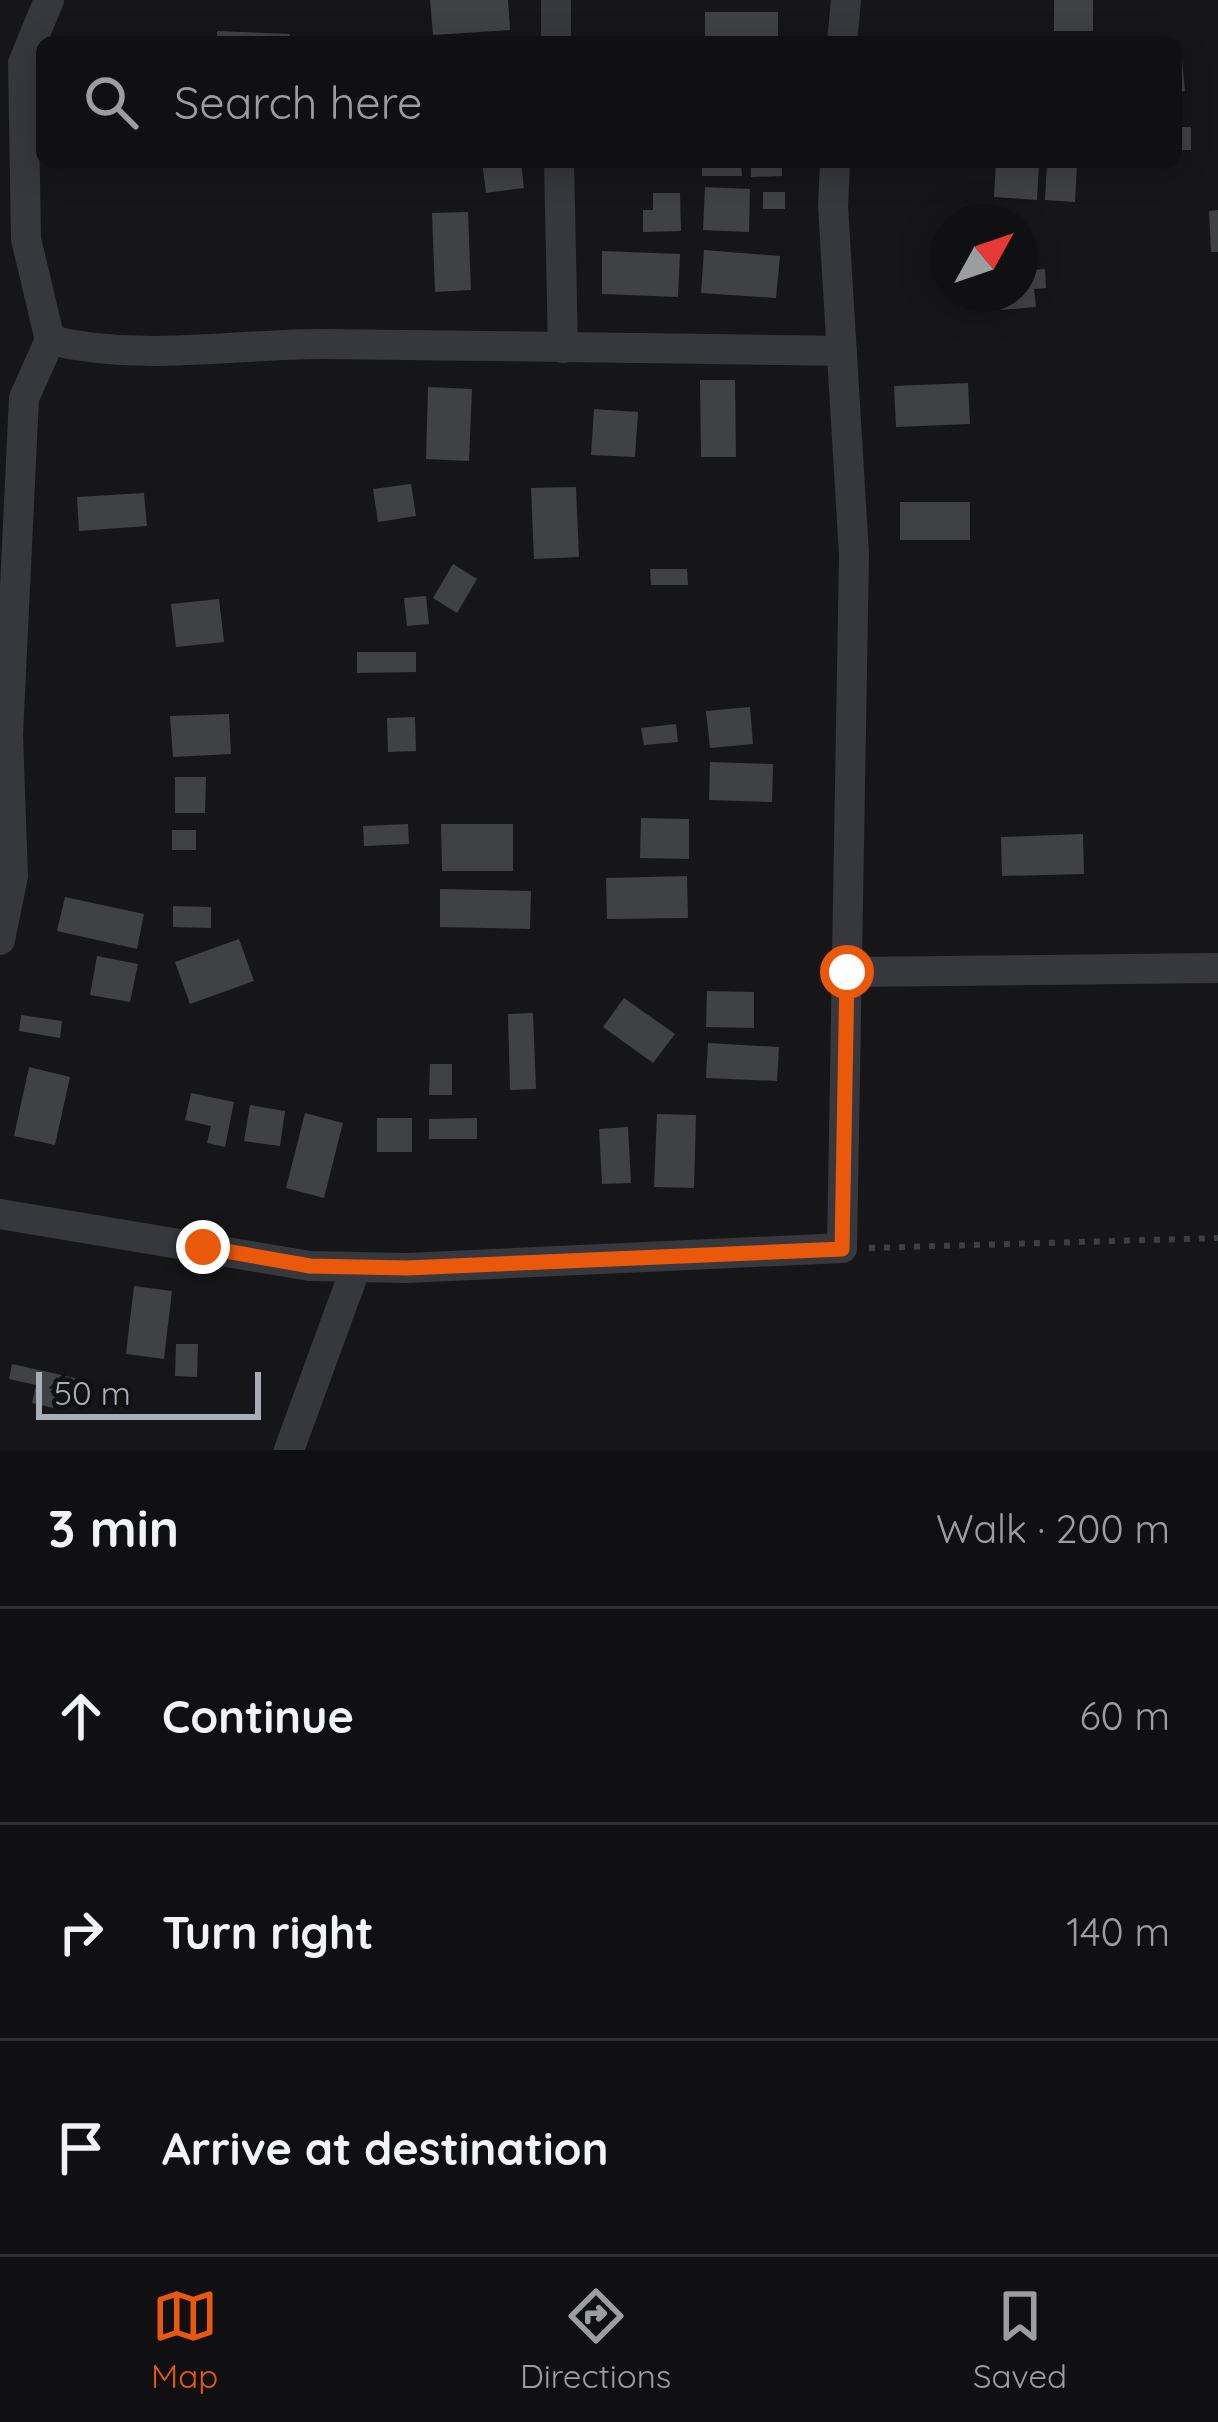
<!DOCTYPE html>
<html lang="en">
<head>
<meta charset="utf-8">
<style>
	body { margin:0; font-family:Quicksand,sans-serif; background:#19191b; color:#f1f3f6 }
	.compass { position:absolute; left:930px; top:204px; width:108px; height:108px; border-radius:50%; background:#101012; box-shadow:0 6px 30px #0003; rotate:50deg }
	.scale { position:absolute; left:36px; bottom:30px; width:225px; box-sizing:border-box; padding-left:12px; border:6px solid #a8adb8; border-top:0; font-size:33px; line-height:42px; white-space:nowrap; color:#a8adb8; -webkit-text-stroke:9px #111113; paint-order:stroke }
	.stop { position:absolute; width:36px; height:36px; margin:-27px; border:9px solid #ea580c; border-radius:50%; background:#fff }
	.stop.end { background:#ea580c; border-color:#fff; box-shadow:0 3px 12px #0008 }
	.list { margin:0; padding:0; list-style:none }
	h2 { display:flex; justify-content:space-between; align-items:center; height:156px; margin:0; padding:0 48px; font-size:51px }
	h2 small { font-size:39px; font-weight:400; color:#9c9d9f }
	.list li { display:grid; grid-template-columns:78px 1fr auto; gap:36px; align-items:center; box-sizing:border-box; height:216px; padding:0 48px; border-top:3px solid #303032 }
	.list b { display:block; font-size:45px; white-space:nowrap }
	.list em { font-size:39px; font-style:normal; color:#9c9d9f }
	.icon { flex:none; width:66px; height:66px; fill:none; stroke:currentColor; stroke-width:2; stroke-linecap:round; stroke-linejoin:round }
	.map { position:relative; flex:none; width:1218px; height:1450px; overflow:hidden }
	.search { position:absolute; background:#101012; box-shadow:0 6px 30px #0003; left:36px; right:36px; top:36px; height:132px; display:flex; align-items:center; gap:30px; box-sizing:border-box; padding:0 42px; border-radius:18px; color:#9c9d9f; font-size:45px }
	.sheet { height:804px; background:#101012 }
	nav { display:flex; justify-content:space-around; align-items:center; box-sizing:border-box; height:168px; border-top:3px solid #303032; background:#101012; font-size:33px; color:#9c9d9f }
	nav a { display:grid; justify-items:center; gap:6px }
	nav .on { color:#ea580c }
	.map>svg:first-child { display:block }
	.building { fill:#404145 }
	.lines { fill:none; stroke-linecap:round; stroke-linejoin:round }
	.path { stroke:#3d3f44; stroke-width:6; stroke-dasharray:6 9; stroke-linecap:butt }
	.minor { stroke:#37383d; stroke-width:30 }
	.route { stroke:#ea580c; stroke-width:15 }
</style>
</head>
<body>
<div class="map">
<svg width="1218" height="1450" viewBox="0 0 1218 1450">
	<rect width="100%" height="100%" fill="#161618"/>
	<g class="building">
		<path d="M430 0H508L510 30 433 35Z"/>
		<rect x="1054" y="0" width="39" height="31"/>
		<rect x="705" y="12" width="73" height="30"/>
		<path d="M217 31 290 34V42H217Z"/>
		<path d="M1176 60H1182L1185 91 1176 92Z"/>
		<rect x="1176" y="127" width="15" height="23"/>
		<path d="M482 162H521L524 188 486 193Z"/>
		<path d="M702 162H741L742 176H702Z"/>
		<path d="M751 162H782V176L751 177Z"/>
		<path d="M996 162 1039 164 1037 200 994 197Z"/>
		<path d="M1047 162 1077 164 1075 202 1045 200Z"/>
		<path d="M705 187 750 189 749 232 703 230Z"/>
		<rect x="763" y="192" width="22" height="17"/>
		<path d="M653 193H680L681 231 643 232V210H653Z"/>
		<path d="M1218 210V252H1211L1209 211Z"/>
		<path d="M468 212 471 290 435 292 432 213Z"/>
		<path d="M704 250 780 256 776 298 701 293Z"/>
		<path d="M602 251 680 254 678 297 602 294Z"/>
		<path d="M1045 269 1046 288 1034 289 1036 307 1001 310 1000 294H1020V271Z"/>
		<path d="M700 380H735L736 457H701Z"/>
		<path d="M968 383 970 424 896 427 894 386Z"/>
		<path d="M428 387 472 389 469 461 426 459Z"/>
		<path d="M594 409 638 412 635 457 591 455Z"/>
		<path d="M411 484 416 516 378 522 373 489Z"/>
		<path d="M576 487 579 557 534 559 531 488Z"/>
		<path d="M144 493 147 526 79 531 77 497Z"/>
		<rect x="900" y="502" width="70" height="38"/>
		<path d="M453 564 477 579 457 613 433 598Z"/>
		<path d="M650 569H687L688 585H651Z"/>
		<path d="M426 596 429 624 407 626 404 598Z"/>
		<path d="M219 599 224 642 176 647 171 604Z"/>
		<path d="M357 652H416V672L357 673Z"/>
		<path d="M750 707 753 744 710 748 706 711Z"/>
		<path d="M229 714 231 754 173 757 170 716Z"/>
		<path d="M415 717 416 751 388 752 387 718Z"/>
		<path d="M676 724 678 742 644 745 641 728Z"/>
		<path d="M710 762 773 764 772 802 709 800Z"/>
		<path d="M175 777H206L205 813H175Z"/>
		<path d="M641 818 689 819V859L640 858Z"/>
		<path d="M408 824 409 844 364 846 363 826Z"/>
		<path d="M441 824H513V871H442Z"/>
		<rect x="172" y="830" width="24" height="20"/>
		<path d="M1083 834 1084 874 1002 876 1001 837Z"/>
		<path d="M687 876 688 918 607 919 606 878Z"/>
		<path d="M440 889 531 891 530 929 440 927Z"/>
		<path d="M65 897 144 914 137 949 57 931Z"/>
		<path d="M173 906 211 907V928L173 927Z"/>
		<path d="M239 939 254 981 190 1004 175 962Z"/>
		<path d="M97 956 138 964 130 1002 90 995Z"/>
		<path d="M707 991 754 992V1028L706 1027Z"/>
		<path d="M624 998 675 1034 653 1063 603 1027Z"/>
		<path d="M533 1013 536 1089 510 1090 508 1014Z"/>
		<path d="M21 1015 62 1021 60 1038 19 1031Z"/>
		<path d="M708 1043 779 1047 777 1081 706 1078Z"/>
		<path d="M430 1064H452V1095H429Z"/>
		<path d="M29 1067 70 1077 55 1145 14 1136Z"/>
		<path d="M191 1093 234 1102 225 1147 207 1143 211 1126 185 1120Z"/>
		<path d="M250 1105 285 1111 280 1146 244 1141Z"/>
		<path d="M305 1113 343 1123 324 1198 286 1188Z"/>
		<path d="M657 1114 696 1115 694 1188 654 1187Z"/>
		<rect x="377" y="1118" width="35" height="34"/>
		<path d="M477 1118V1139H429V1119Z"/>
		<path d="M628 1127 631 1183 602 1184 599 1129Z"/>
		<path d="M134 1286 172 1291 164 1359 126 1354Z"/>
		<path d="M176 1344H198L197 1377 175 1376Z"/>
		<path d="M12 1364 75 1378 71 1398 56 1394 53 1408 32 1403 36 1385 9 1379Z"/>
	</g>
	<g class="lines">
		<path class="path" d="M869 1248 1218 1238"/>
		<g class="minor">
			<path d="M49 0 23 63 26 239 50 340"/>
			<path d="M556 0V42"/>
			<path d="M842 42 846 0"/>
			<path d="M559 162 563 348"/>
			<path d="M0 940 13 876 8 735 24 398 50 340C140 362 231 344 322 344 495 345 669 349 842 351"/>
			<path d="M847 972 1218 968"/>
			<path d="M0 1214 310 1266 407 1268 842 1248 854 554 833 206 835 162"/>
			<path d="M289 1450 356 1267"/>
		</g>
	</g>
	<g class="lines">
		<path class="route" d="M203 1247 310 1266 407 1268 842 1249 847 972"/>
	</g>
</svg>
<svg class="compass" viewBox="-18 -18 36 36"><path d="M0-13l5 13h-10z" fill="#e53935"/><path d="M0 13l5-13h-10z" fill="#9c9d9f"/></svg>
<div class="scale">50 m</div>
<div class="stop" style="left:847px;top:972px"></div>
<div class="stop end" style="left:203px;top:1247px"></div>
<div class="search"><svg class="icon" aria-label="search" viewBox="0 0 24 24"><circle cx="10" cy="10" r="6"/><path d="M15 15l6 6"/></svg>Search here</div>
</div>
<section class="sheet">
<h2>3 min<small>Walk · 200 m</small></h2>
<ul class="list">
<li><svg class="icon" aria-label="ahead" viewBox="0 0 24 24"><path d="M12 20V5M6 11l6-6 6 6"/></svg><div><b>Continue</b></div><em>60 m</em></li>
<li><svg class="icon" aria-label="right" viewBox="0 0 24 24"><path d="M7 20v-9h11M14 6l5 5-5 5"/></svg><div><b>Turn right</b></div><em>140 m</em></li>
<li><svg class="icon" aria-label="arrive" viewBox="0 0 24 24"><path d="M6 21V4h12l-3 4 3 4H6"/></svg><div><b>Arrive at destination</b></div></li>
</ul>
</section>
<nav>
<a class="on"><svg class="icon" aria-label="map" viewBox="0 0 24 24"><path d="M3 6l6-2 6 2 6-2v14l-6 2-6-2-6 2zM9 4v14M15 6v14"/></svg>Map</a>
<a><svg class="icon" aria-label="directions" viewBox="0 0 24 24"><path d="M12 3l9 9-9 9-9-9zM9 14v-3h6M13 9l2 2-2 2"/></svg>Directions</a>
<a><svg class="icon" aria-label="saved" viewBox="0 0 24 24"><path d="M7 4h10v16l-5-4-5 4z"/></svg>Saved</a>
</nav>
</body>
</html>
